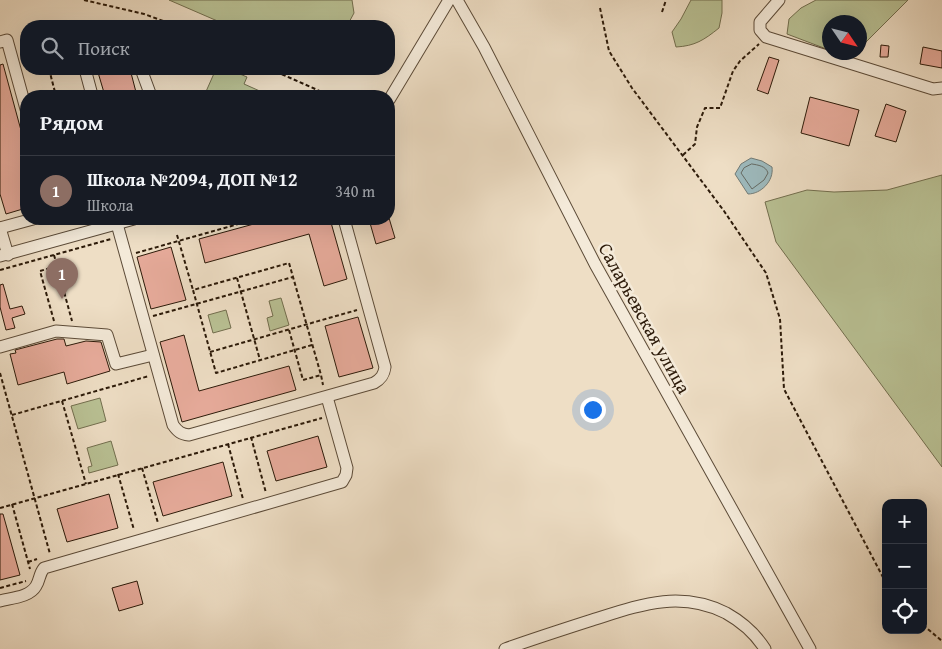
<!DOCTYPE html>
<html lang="ru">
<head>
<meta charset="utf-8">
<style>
	body { margin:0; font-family:"Gentium Book Plus",serif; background:#242831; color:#f1f3f6 }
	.controls { position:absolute; right:15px; bottom:15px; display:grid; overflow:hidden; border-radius:10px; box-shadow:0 5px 20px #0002 }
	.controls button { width:45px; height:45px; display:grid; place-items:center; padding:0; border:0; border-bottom:1px solid #363941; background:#171b24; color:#f1f3f6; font:25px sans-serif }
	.compass { position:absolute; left:822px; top:15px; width:45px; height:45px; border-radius:50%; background:#171b24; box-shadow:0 5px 20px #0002; rotate:125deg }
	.you { position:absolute; left:592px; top:409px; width:18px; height:18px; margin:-12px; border:4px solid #fff; border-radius:50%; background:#1a73e8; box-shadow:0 0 0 8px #1a73e833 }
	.badge { display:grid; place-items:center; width:32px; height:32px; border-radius:50%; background:#c59692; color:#fff; font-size:16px; font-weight:700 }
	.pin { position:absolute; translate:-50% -41px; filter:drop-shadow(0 1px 2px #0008) }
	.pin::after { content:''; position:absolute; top:26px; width:18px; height:15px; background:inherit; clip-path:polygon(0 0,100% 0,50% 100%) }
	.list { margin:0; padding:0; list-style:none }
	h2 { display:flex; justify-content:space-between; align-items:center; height:65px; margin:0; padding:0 20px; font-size:21px }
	h2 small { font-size:16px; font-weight:400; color:#9ea1a6 }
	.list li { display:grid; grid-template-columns:32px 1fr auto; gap:15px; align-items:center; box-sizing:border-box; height:70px; padding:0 20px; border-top:1px solid #363941 }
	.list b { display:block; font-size:19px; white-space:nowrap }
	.list p { margin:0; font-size:16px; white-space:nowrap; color:#9ea1a6 }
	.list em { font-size:16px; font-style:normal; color:#9ea1a6 }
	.icon { flex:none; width:28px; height:28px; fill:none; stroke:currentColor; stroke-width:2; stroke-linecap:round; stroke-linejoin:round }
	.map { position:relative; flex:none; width:942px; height:649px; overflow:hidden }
	.search { position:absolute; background:#171b24; box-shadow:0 5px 20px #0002; left:20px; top:20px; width:375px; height:55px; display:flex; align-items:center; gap:12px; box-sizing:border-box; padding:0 18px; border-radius:20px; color:#9ea1a6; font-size:19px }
	.panel { position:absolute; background:#171b24; box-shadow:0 5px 20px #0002; left:20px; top:90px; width:375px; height:135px; border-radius:20px }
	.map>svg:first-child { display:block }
	.green { fill:#b9c194; stroke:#726e4e }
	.water { fill:#9dbabe; stroke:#707a76 }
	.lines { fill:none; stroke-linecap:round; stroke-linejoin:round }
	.shore { stroke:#646a64; stroke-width:1 }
	.building { fill:#e7ab9b; stroke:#2c1a09 }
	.minor-casing { stroke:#5c4b38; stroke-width:13 }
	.path { stroke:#2c1a09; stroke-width:2; stroke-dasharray:4 2.5; stroke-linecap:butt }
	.minor { stroke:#f4ead9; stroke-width:11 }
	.labels { text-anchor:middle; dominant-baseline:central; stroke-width:5; stroke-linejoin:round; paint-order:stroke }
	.street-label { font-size:19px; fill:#2c1a09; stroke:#f4ead9 }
</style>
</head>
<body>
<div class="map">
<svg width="942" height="649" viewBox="0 0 942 649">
	<rect width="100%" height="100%" fill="#eedec5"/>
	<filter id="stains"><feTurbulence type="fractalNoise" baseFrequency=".004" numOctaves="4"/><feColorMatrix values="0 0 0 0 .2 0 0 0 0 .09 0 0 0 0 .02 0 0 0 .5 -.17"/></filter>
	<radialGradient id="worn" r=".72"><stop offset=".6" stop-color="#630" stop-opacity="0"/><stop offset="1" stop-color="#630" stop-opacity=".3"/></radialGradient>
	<g class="green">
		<path d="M169 0H352L354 13 347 26H229Z"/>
		<path d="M691 0H722V13L719 28C704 40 695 46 676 47L672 32 681 19Z"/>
		<path d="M816 0H908L860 48V22H830L829 50 787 34 789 19 801 8Z"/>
		<path d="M216 69H228L247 77 244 84 271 96H204Z"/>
		<path d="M942 175V467L776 242 765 202 807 190 834 192 887 190Z"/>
		<path d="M281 298 289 325 270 331 267 318 273 316 269 301Z"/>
		<path d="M226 310 231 328 213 333 208 315Z"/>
		<path d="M100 398 106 421 78 429 71 406Z"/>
		<path d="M111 441 118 465 89 473 88 467 92 466 87 448Z"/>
	</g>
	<path class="water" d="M751 158 762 161 772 167C774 181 761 194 748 194L735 174 741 164Z"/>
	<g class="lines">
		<path class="shore" d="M752 164C758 165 766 166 768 173L764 180 752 189 741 173 744 168Z"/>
	</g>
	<g class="building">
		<path d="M881 45 889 46 888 57H880Z"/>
		<path d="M923 47 942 51V68L920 64Z"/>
		<path d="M769 57 779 60 768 94 757 90Z"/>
		<path d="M3 64 22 134 26 133V208L6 214 0 194V65Z"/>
		<path d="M97 69H130L137 96H105Z"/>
		<path d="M810 97 859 110 849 146 801 133Z"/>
		<path d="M886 104 906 111 896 142 875 136Z"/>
		<path d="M389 218 395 238 376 244 370 223Z"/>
		<path d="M272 219H330L347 279 324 286 309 234 205 263 199 239Z"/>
		<path d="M171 247 186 300 151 309 137 257Z"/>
		<path d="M3 284 10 309 22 306 25 314 12 318 15 328 6 330 0 307V285Z"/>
		<path d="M358 317 373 368 339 377 325 326Z"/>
		<path d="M184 335 199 391 289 366 296 390 182 422 160 342Z"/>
		<path d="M57 339H64L66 346 86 341 101 342 110 371 67 384 64 372 18 385 10 354 16 353 15 350Z"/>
		<path d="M318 436 327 467 276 481 267 451Z"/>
		<path d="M223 462 232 496 163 516 153 482Z"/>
		<path d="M109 494 118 528 67 542 57 509Z"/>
		<path d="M0 514H3L20 575 0 580Z"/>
		<path d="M137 581 143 604 119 611 112 588Z"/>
	</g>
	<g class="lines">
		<defs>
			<g id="minor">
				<path d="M457 0 484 47 595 264 810 649"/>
				<path d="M779 0 760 22V30L766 37 933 89 942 88"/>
				<path d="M0 42 7 40 26 109"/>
				<path d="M85 69 92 95 88 96"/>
				<path d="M141 69 151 96"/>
				<path d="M389 100 449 0"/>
				<path d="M117 224 173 425C178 432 181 434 189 435L374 383C381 379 384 375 385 367L344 219"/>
				<path d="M0 228 33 219"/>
				<path d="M0 228 8 255"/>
				<path d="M0 256 134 219"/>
				<path d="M0 347 56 331 107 335 116 364 153 355"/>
				<path d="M0 601C11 598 30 597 36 586 40 580 39 574 44 568L342 482 346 475 347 468 327 397"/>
				<path d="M505 649C533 639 561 630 589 621 637 606 678 589 726 613 742 622 755 633 765 649"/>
			</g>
		</defs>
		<use href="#minor" class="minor-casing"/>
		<g class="path">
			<path d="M84 0 144 14 177 26"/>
			<path d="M600 8 609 51 632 88 724 211 766 273 780 319 784 389 886 583"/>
			<path d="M662 12 666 0"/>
			<path d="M49 69 56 96"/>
			<path d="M270 69 331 96"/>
			<path d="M683 155 695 144 697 127 705 108H720L733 71 740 61 759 44"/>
			<path d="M73 219 75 225"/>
			<path d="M177 235 193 290"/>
			<path d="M136 253 256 219"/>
			<path d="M54 255 72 321"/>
			<path d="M0 270 111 239"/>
			<path d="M237 278 260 360"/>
			<path d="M153 316 293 277"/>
			<path d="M54 321 40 271 57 266"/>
			<path d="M289 330 303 380 321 375"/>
			<path d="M312 345 216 373 193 290 289 263 321 375 323 385"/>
			<path d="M210 352 357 310"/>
			<path d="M0 373 50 554"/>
			<path d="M62 401 86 484"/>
			<path d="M12 415 149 376"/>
			<path d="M251 437 266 493"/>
			<path d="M228 444 243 499"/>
			<path d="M142 468 158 523"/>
			<path d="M118 474 134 530"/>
			<path d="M12 504 30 569"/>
			<path d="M0 508 322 418"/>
			<path d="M28 562 37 559"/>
			<path d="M0 588 26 581"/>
			<path d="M923 625 942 641"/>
		</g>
		<use href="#minor" class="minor"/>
	</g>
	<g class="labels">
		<g class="street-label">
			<text transform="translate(645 318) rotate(61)">Саларьевская улица</text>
		</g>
	</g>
	<rect width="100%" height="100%" filter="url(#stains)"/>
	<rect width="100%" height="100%" fill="url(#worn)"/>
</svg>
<div class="controls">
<button>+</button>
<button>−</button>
<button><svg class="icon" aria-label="locate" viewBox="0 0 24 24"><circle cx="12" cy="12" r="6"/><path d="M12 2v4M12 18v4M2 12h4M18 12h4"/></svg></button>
</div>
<svg class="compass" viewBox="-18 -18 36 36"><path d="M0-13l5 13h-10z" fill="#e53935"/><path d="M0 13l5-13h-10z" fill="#9ea1a6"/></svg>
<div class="you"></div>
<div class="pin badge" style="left:62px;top:299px;background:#8d6e63">1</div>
<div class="search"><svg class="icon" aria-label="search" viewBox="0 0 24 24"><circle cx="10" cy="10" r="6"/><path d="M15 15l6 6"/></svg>Поиск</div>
<section class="panel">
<h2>Рядом<small></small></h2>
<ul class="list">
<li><span class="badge" style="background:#8d6e63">1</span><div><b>Школа №2094, ДОП №12</b><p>Школа</p></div><em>340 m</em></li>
</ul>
</section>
</div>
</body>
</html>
